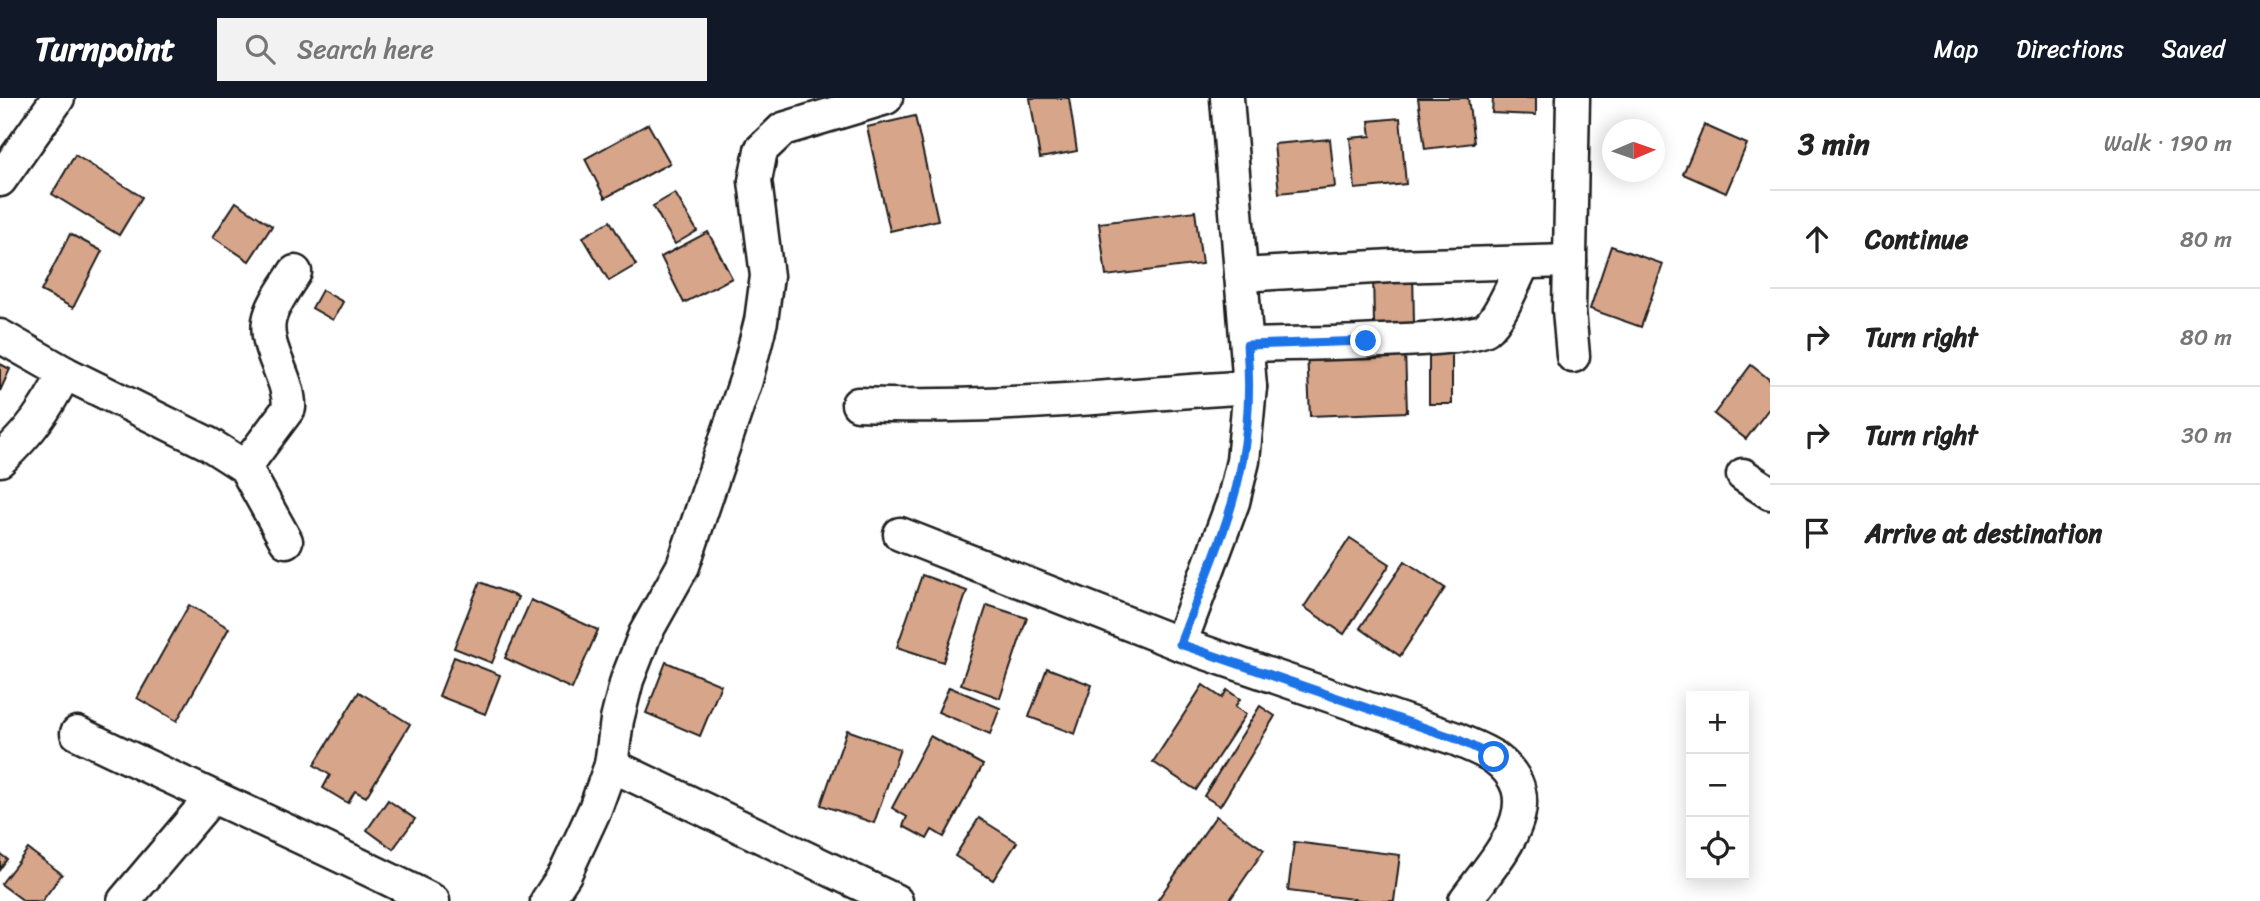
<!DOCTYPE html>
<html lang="en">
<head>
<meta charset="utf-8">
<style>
	body { margin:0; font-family:Sriracha,sans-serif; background:#f2f2f2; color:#222 }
	.controls { position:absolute; right:21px; bottom:21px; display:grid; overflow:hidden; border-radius:0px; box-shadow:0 4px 18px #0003 }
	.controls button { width:63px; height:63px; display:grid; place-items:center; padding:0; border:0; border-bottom:2px solid #e0e0e0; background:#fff; color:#222; font:35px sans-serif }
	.compass { position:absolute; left:1602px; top:21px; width:63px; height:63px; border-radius:50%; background:#fff; box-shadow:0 4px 18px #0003; rotate:88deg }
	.stop { position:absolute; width:21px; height:21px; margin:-16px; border:5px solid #1a73e8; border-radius:50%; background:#fff }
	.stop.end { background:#1a73e8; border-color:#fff; box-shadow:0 2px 7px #0008 }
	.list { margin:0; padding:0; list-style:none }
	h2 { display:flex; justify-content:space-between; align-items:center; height:91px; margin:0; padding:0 28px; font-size:30px }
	h2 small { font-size:23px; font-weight:400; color:#767676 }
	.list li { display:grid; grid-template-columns:46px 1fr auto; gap:21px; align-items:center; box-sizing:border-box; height:98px; padding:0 28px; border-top:2px solid #e0e0e0 }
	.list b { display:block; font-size:26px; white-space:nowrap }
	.list em { font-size:23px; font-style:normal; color:#767676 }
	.icon { flex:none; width:38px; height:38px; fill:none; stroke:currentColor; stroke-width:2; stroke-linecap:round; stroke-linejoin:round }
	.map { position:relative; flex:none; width:1770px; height:803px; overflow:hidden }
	header { display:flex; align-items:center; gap:42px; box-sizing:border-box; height:98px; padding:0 35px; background:#111827; color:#fff }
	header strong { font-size:33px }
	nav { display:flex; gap:38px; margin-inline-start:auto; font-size:24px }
	.search { width:490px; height:63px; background:#f2f2f2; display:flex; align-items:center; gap:18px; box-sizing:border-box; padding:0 24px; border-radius:0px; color:#767676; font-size:26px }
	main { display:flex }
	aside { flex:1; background:#fff }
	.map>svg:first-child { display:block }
	.building { fill:#d7a58a; stroke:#1c1c1c; stroke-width:2 }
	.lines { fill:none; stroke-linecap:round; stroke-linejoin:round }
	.street-casing { stroke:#1c1c1c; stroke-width:37 }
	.street { stroke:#fff; stroke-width:32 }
	.route { stroke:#1a73e8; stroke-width:9 }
</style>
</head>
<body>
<header>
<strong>Turnpoint</strong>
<div class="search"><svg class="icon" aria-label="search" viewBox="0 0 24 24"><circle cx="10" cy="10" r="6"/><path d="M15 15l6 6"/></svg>Search here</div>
<nav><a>Map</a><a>Directions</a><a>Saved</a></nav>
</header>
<main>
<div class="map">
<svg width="1770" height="803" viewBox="0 0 1770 803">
	<rect width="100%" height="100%" fill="#fff"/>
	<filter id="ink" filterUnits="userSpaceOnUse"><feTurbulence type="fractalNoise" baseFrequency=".0143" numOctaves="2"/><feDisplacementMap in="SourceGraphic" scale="14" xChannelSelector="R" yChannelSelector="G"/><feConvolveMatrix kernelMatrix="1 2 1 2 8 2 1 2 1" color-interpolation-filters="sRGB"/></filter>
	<g filter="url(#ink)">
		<g class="building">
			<path d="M1030 0H1069L1077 53 1040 60Z"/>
			<path d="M1418 0H1468L1474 45 1425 51Z"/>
			<path d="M1493 0H1536V17L1492 15Z"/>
			<path d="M915 18 938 122 890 133 867 29Z"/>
			<path d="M1400 20 1406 86 1355 91 1350 40 1371 38 1369 23Z"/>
			<path d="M648 26 670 65 605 100 585 61Z"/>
			<path d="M1704 27 1747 46 1726 95 1683 76Z"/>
			<path d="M1330 41 1335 89 1279 95 1274 46Z"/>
			<path d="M75 57 142 99 119 137 52 96Z"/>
			<path d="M675 95 697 133 675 146 653 108Z"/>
			<path d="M236 104 272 128 249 163 213 139Z"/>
			<path d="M1195 113 1202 166 1106 178 1099 125Z"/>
			<path d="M610 123 636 167 609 183 583 139Z"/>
			<path d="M708 134 732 180 684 205 661 159Z"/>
			<path d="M70 136 102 153 73 210 41 193Z"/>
			<path d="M1611 148 1663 166 1641 229 1590 211Z"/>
			<path d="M1373 173H1413L1414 226 1374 227Z"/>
			<path d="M322 192 343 204 333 222 312 210Z"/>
			<rect x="1429" y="243" width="23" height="63"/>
			<path d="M1405 252 1407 314 1310 318 1307 255Z"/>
			<path d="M0 266 10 271 0 293Z"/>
			<path d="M1751 267 1770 282V309L1746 341 1714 316Z"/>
			<path d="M1350 440 1390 466 1344 536 1304 509Z"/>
			<path d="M1405 463 1445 490 1400 558 1360 530Z"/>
			<path d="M922 477 967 493 943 564 897 549Z"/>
			<path d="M480 484 518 499 492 565 454 550Z"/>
			<path d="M531 502 598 532 572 591 505 560Z"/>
			<path d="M189 507 229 530 177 623 137 600Z"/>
			<path d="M987 507 1027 520 1000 600 961 586Z"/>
			<path d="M454 559 500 577 485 616 439 598Z"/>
			<path d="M666 564 721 587 700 638 646 615Z"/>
			<path d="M1047 570 1092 587 1075 636 1029 619Z"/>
			<path d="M1203 587 1222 600 1227 592 1240 601 1235 609 1246 616 1196 692 1153 664Z"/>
			<path d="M949 589 1000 610 990 636 938 614Z"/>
			<path d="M359 594 410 626 366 699 355 693 348 705 323 690 330 677 314 667Z"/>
			<path d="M1260 608 1275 618 1220 708 1204 698Z"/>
			<path d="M847 632 900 651 874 725 821 707Z"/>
			<path d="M930 638 983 667 944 739 932 732 927 741 903 728 907 719 892 710Z"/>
			<path d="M388 702 415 721 393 751 367 732Z"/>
			<path d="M1216 718 1264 752 1229 803H1157Z"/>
			<path d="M979 720 1017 744 993 782 955 758Z"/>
			<path d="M1294 744 1400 757 1394 803H1369L1288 793Z"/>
			<path d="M28 751 62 776 42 803H24L1 786Z"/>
			<path d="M0 756 7 761 0 771Z"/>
		</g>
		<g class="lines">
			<defs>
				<g id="street">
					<path d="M1573 0 1569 212 1573 258"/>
					<path d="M0 82 58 0"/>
					<path d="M1241 177 1392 168 1570 163"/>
					<path d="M0 238 65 275 209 346 245 369 286 443"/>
					<path d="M1247 247C1282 246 1470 244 1486 231 1501 219 1514 184 1523 166"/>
					<path d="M858 306C989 312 1120 297 1250 289"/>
					<path d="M0 362C31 333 45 313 65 275"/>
					<path d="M245 369 289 310C290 280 264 251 269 223 272 206 286 189 295 174"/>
					<path d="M1743 377 1770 395"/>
					<path d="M900 436 1180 546 1456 641C1469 647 1484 652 1495 660 1554 704 1494 762 1465 803"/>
					<path d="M1180 546 1233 404 1243 363 1250 289 1227 0"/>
					<path d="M77 635C195 692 316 744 433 803"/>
					<path d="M611 667 896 803"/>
					<path d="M124 803 211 700"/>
					<path d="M547 803 565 776 595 711 611 667 617 622 627 582 645 536 683 468 746 282 761 223 767 178 755 83 761 52 783 31 886 0"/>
				</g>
			</defs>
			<use href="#street" class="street-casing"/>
			<use href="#street" class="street"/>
		</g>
	</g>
	<g class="lines" filter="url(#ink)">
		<path class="route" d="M1366 243 1247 247C1250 286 1249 326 1242 364 1231 425 1201 489 1180 546L1457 641 1494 659"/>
	</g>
</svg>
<div class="controls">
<button>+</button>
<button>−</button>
<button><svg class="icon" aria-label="locate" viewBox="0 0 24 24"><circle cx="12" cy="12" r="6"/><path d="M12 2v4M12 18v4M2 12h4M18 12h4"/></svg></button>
</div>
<svg class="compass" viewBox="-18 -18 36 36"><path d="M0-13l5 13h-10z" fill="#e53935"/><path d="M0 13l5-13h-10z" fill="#767676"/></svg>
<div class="stop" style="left:1494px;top:659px"></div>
<div class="stop end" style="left:1366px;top:243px"></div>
</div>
<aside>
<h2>3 min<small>Walk · 190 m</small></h2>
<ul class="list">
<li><svg class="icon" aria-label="ahead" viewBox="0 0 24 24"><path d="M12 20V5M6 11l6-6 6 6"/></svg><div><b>Continue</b></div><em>80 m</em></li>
<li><svg class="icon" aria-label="right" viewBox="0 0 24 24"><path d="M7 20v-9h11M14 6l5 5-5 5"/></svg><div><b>Turn right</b></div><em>80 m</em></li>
<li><svg class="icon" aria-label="right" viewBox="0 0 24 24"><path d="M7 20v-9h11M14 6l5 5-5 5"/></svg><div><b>Turn right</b></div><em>30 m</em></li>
<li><svg class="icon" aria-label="arrive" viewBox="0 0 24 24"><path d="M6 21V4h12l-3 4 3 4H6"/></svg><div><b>Arrive at destination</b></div></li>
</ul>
</aside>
</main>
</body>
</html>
